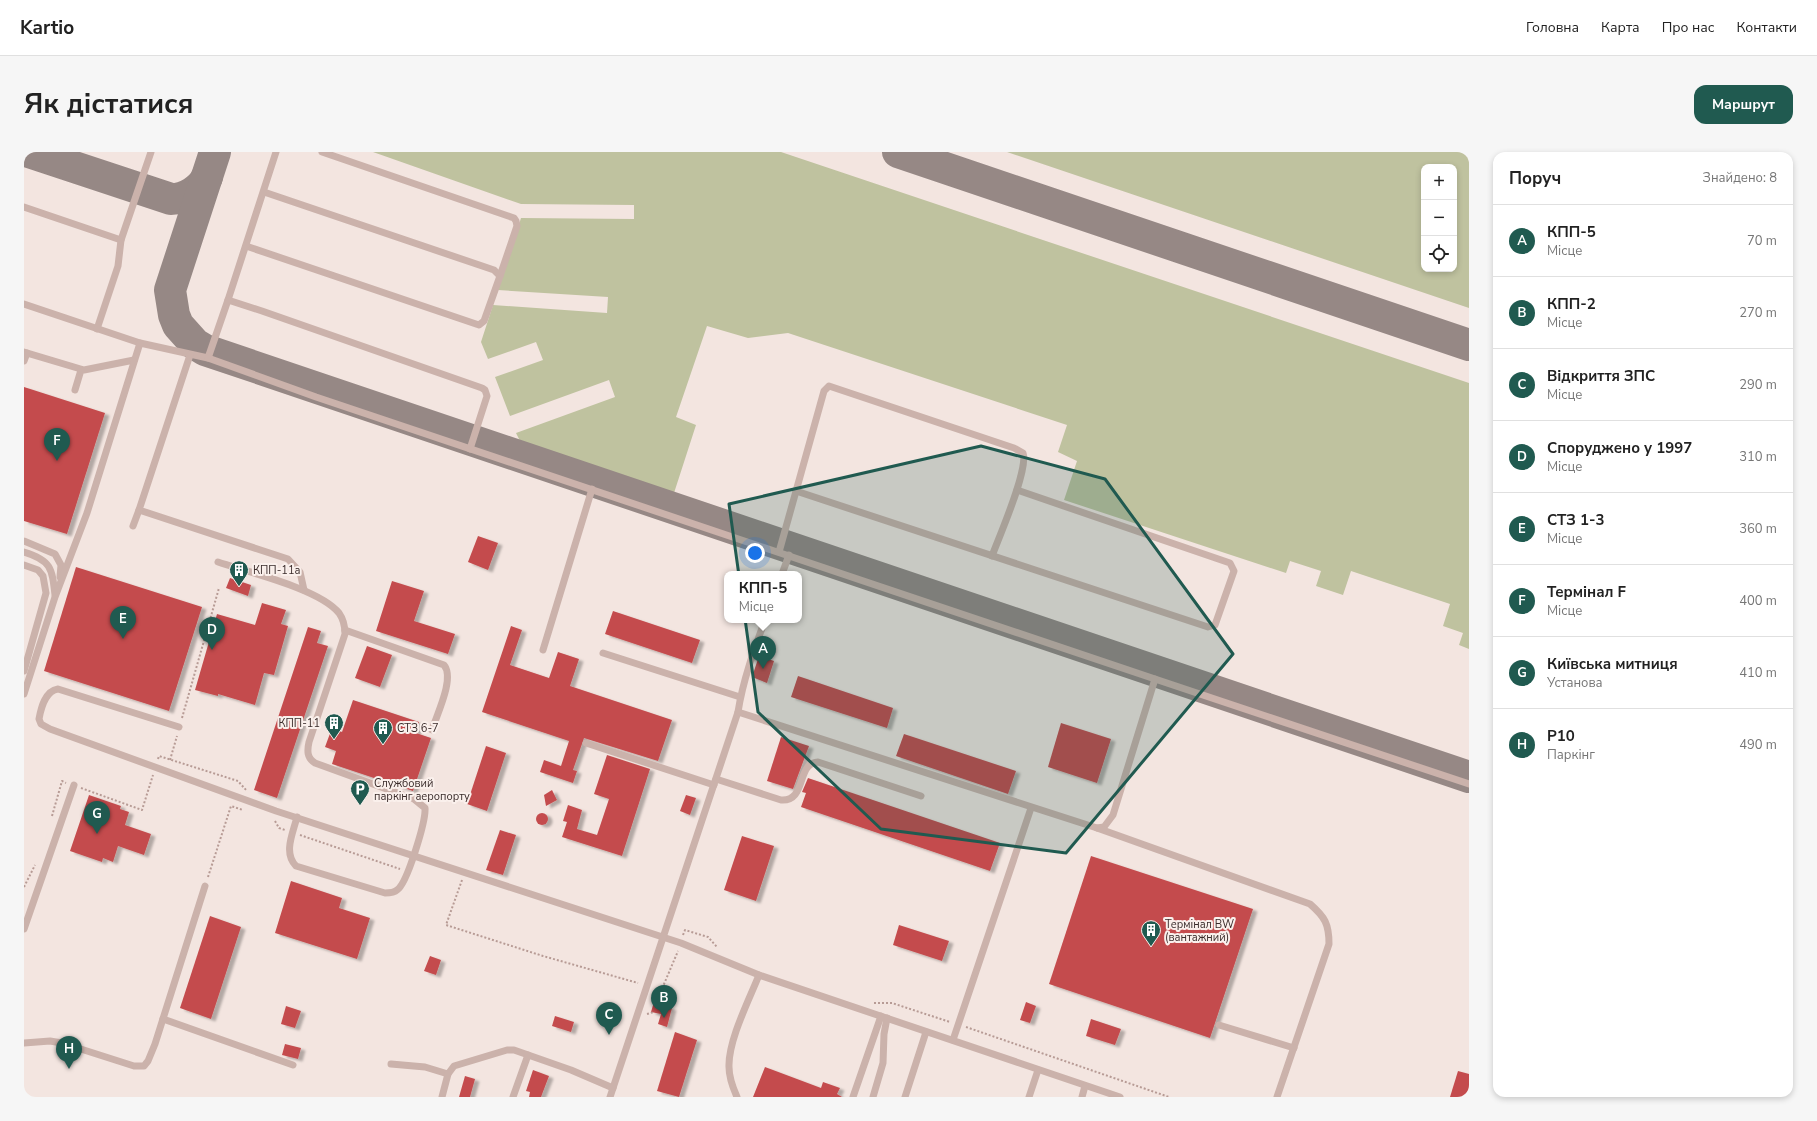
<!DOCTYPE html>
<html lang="uk">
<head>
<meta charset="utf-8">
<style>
	body { margin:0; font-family:"Nunito Sans",sans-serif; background:#f6f6f6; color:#222 }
	.controls { position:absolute; right:12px; top:12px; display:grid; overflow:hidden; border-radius:8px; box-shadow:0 2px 6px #0003 }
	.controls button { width:36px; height:36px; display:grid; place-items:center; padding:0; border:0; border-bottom:1px solid #e0e0e0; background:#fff; color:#222; font:20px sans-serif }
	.you { position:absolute; left:731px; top:401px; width:14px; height:14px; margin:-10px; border:3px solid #fff; border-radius:50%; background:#1a73e8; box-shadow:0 0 0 6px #1a73e833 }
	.badge { display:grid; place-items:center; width:26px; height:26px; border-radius:50%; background:#205a50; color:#fff; font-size:13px; font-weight:700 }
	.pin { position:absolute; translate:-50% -33px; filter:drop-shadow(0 1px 2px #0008) }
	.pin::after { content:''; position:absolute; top:21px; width:14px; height:12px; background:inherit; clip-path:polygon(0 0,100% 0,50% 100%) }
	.popup { position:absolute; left:700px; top:419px; width:78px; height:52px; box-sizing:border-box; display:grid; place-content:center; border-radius:8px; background:#fff; filter:drop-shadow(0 1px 3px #0005); font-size:13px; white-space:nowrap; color:#767676 }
	.popup b { font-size:15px; color:#222 }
	.popup::after { content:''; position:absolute; left:50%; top:100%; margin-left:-8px; border:8px solid transparent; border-top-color:#fff }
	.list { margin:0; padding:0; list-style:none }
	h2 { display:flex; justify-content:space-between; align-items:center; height:52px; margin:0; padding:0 16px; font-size:17px }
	h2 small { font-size:13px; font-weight:400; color:#767676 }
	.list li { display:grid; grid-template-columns:26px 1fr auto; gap:12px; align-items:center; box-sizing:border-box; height:72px; padding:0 16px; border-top:1px solid #e0e0e0 }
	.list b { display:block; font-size:15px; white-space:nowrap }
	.list p { margin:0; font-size:13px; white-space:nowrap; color:#767676 }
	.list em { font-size:13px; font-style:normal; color:#767676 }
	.icon { flex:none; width:22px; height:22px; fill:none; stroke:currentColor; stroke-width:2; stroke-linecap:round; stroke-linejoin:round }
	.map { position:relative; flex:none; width:1445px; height:945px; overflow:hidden; border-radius:12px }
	header { display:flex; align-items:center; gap:24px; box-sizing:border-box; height:56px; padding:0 20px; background:#fff; border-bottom:1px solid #e0e0e0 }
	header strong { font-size:19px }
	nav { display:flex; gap:22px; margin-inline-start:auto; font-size:14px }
	.intro { display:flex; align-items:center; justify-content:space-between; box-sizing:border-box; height:96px; padding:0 24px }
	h1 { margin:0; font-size:28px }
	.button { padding:10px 18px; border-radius:12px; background:#205a50; color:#fff; font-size:14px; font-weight:700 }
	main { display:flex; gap:24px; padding:0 24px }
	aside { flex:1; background:#fff; border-radius:12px; box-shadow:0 2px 6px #0003 }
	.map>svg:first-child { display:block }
	.green { fill:#bfc29f; fill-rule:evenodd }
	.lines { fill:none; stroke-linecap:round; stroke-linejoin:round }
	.taxiway { stroke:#968885; stroke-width:32 }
	.building { fill:#c44c4d; filter:url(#shadow) }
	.path { stroke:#b79b95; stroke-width:2; stroke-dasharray:2 2; stroke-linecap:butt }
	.lane { stroke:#cbb2ab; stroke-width:7 }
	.marked { fill:#205a50; fill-opacity:0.2; stroke:#205a50; stroke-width:3; stroke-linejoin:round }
	.labels { text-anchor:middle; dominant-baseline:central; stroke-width:4; stroke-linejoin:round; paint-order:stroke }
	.poi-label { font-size:11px; fill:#392b2a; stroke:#faf0ec; text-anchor:start }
</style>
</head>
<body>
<header>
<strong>Kartio</strong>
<nav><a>Головна</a><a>Карта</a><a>Про нас</a><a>Контакти</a></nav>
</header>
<div class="intro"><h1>Як дістатися</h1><a class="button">Маршрут</a></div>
<main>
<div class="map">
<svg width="1445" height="945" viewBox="0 0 1445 945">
	<defs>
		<filter id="shadow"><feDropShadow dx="4.5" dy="2.5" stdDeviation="1" flood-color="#0004"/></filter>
	</defs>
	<rect width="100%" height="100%" fill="#f3e5e0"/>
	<g class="green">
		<path d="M349 0H757L1445 231V497L1435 493 1439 481 1419 474 1426 452 1327 419 1319 443 1292 434 1297 419 1266 409 1262 421 1040 348 1053 309 1034 300 1043 273 764 181 724 186 683 174 652 265 672 273 650 341 496 289 492 281 591 245 585 228 486 264 471 225 519 208 512 190 464 207 457 190 469 153 583 161 584 145 474 138 497 66 610 67V53L497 52Z"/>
		<path d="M983 0H1445V156ZM1400 15H1430V117H1400Z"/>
	</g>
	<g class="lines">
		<g class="taxiway">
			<path d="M5 0 147 47C161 47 177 38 183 25"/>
			<path d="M191 0 146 138 150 163 154 173 171 192 181 198 1445 625"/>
			<path d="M874 0 1445 193"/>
		</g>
	</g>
	<g class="building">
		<path d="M0 235 81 261 43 382 0 369Z"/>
		<path d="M454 384 474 391 464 418 444 410Z"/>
		<path d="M52 415 178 455 145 559 20 519Z"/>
		<path d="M206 426 227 433 224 444 202 436Z"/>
		<path d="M368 429 400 439 390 469 431 482 424 502 352 479Z"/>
		<path d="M238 451 262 458 257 472 264 474 250 523 240 521 231 553 194 542V544L171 538 193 462 231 473Z"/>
		<path d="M589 459 676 488 668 511 581 482Z"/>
		<path d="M487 474 498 478 486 513 525 526 534 500 555 507 546 534 648 568 634 609 560 586 549 618 553 619 549 631 516 620 520 608 537 614 545 589 458 560Z"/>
		<path d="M284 475 297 479 293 491 304 494 253 646 230 638Z"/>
		<path d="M343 494 368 503 356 535 331 526Z"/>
		<path d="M735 504 750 509 743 531 728 525Z"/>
		<path d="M774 524 869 556 863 576 767 545Z"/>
		<path d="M329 548 395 570 392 581 407 586 389 639 308 612 312 599 301 595 308 576 318 580Z"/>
		<path d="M1037 571 1087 587 1073 631 1024 615Z"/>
		<path d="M880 582 992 619 984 642 872 604Z"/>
		<path d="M757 585 785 594 769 637 743 629Z"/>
		<path d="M462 594 482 601 463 659 443 652Z"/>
		<path d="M583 603 626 617 598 704 538 685 543 670 539 669 544 653 558 658 553 677 573 683 585 647 570 642Z"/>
		<path d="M784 626 976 691 966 719 777 655 782 641 778 640Z"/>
		<path d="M528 638 533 648 522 654 520 643Z"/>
		<path d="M65 643 97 654 96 657 105 660 101 673 127 682 120 703 94 694 89 710 79 706 78 710 46 699Z"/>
		<path d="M662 643 672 646 666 663 656 659Z"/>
		<circle cx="518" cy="667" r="6"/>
		<path d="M476 678 492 683 479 723 462 718Z"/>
		<path d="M718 684 750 694 732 749 700 738Z"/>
		<path d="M1067 704 1229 757 1186 886 1025 832Z"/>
		<path d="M267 729 318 746 315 756 346 766 333 807 251 781Z"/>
		<path d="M186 764 217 775 187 867 156 856Z"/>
		<path d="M875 773 925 789 918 809 869 793Z"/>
		<path d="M406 804 417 808 412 823 400 819Z"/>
		<path d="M630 850 648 856 643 875 634 872 637 862 627 860Z"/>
		<path d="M1002 850 1012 854 1006 871 996 868Z"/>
		<path d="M262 854 277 859 271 876 257 872Z"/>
		<path d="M531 864 550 870 547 880 528 874Z"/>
		<path d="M1067 867 1097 877 1091 893 1062 884Z"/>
		<path d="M651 880 673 888 655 945 633 939Z"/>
		<path d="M261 892 277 896 274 907 258 903Z"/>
		<path d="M741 915 797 936 799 930 816 936 813 942 818 945H729Z"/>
		<path d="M509 918 525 924 517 945H505L506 940 502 939Z"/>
		<path d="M1434 919 1445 922V945H1426Z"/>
		<path d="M441 924 451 927 446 945H435Z"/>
	</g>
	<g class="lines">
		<g class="path">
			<path d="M158 566 195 436"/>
			<path d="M134 607 135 604 214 629 222 638"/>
			<path d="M146 608 153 584"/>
			<path d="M57 636 118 658 129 623"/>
			<path d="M28 664 38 629 42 631"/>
			<path d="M251 669 255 676 261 678"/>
			<path d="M276 683 376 717"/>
			<path d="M184 725 207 654 219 658"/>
			<path d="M438 728 422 773 519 804 614 831"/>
			<path d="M0 735 11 713"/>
			<path d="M659 783 661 778 684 785 693 795"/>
			<path d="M632 851 654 799"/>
			<path d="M850 851H868L926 870"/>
			<path d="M623 862 630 860"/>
			<path d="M942 875 1145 945"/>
		</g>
		<g class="lane">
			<path d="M298 0 490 66 492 69 493 74 476 124"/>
			<path d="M0 55 97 88"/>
			<path d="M222 94 452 172 455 173 460 169 476 124 470 118 240 40"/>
			<path d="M204 148 252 0"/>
			<path d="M0 152 116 191 184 206 204 148 238 159 458 236 461 238 463 244 446 297"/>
			<path d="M73 177 94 114 97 88 127 0"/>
			<path d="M0 200 60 218 110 208"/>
			<path d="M166 203 115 358 264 407 276 420 280 438"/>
			<path d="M184 206 292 245 1131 527 1089 663 1080 675 1073 676 714 560"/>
			<path d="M0 209 3 201"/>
			<path d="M51 238 57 218"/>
			<path d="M772 339 1184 475 1191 473 1210 419 1206 411 993 338"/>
			<path d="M109 374 115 358"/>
			<path d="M0 389 31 402 37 413 36 425"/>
			<path d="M0 400C27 408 28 416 31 443"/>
			<path d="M755 400 800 239 805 234 990 296 999 301C1005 317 975 385 968 404"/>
			<path d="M194 410C224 420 296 437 315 461 320 468 321 474 321 482L285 590C283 599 283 606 291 611L390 647 401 656C402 669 383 732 373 738 370 741 365 741 361 741L272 714C259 701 269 681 273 665"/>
			<path d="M0 413 14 418 19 424 22 441 0 519"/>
			<path d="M758 422 765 403"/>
			<path d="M321 478 420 513C431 526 413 562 408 578"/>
			<path d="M519 498 568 337"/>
			<path d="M579 501 716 545"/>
			<path d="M1131 527 1445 632"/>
			<path d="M0 542 31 445 63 361 116 191"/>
			<path d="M155 575 34 537C21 539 17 556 15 567L17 572 26 577 252 659 657 791 735 823 1096 945"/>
			<path d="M562 591 690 633"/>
			<path d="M692 627 757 648C783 650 772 611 794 610L897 644"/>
			<path d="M1073 676 1286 752C1301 765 1305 772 1305 792L1253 945"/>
			<path d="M0 777 50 633"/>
			<path d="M139 867 269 913"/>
			<path d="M1195 873 1270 896"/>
			<path d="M929 888 1007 656"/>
			<path d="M0 891 26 889 38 891 110 914H120L124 909 131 892 181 734"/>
			<path d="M367 912 401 915 424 922"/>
			<path d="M418 945 424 922 430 914 483 898H490L547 918 589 936"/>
			<path d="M489 945 504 903"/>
			<path d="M586 945 714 560C719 528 730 498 741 468"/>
			<path d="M713 945C709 936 705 925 705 915 704 889 725 848 735 823"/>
			<path d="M829 945 857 864"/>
			<path d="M849 945 859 911 860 882 863 866"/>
			<path d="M881 945 902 880"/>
			<path d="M1005 945 1014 918"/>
			<path d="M1058 945 1061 934"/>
		</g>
	</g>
	<path class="marked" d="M957 294 1081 327 1209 502 1042 701 857 677 734 560 705 352Z"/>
	<defs>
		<symbol id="building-pin" viewBox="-11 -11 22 30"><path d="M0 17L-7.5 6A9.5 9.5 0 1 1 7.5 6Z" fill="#205a50" stroke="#faf0ec"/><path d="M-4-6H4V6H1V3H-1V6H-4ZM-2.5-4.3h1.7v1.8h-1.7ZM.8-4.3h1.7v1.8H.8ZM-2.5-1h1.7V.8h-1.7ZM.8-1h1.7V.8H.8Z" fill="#fff"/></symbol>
		<symbol id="parking-pin" viewBox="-11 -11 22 30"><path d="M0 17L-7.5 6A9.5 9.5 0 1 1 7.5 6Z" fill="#205a50" stroke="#faf0ec"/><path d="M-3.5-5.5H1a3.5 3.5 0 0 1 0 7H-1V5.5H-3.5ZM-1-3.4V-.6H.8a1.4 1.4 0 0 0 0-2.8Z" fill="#fff"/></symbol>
	</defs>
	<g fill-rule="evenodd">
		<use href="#building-pin" x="204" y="407" width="22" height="30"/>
		<use href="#building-pin" x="299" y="560" width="22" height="30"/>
		<use href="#building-pin" x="348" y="565" width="22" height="30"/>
		<use href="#parking-pin" x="325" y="626" width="22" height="30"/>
		<use href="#building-pin" x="1116" y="767" width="22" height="30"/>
	</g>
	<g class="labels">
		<g class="poi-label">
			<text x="229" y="418">КПП-11а</text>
			<text x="296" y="571" text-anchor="end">КПП-11</text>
			<text x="373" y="576">СТЗ 6-7</text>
			<text x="350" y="631">Службовий<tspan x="350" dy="13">паркінг аеропорту</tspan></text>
			<text x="1141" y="772">Термінал BW<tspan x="1141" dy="13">(вантажний)</tspan></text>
		</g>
	</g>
</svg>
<div class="controls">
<button>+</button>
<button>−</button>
<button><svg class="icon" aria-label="locate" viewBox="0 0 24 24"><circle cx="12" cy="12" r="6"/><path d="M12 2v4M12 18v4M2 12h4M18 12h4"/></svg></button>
</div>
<div class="you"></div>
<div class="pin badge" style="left:739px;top:517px">A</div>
<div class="popup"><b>КПП-5</b>Місце</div>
<div class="pin badge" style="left:640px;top:866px">B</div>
<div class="pin badge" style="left:585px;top:883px">C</div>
<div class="pin badge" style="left:188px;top:498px">D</div>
<div class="pin badge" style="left:99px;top:487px">E</div>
<div class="pin badge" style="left:33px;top:309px">F</div>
<div class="pin badge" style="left:73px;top:682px">G</div>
<div class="pin badge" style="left:45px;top:917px">H</div>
</div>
<aside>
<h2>Поруч<small>Знайдено: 8</small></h2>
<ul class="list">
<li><span class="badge">A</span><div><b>КПП-5</b><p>Місце</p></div><em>70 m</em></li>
<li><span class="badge">B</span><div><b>КПП-2</b><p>Місце</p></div><em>270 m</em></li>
<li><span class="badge">C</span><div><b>Відкриття ЗПС</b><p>Місце</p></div><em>290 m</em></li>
<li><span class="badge">D</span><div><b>Споруджено у 1997</b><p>Місце</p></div><em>310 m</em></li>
<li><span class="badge">E</span><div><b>СТЗ 1-3</b><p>Місце</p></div><em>360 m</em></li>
<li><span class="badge">F</span><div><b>Термінал F</b><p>Місце</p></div><em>400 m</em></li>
<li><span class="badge">G</span><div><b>Київська митниця</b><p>Установа</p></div><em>410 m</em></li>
<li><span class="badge">H</span><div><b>P10</b><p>Паркінг</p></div><em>490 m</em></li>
</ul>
</aside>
</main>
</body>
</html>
